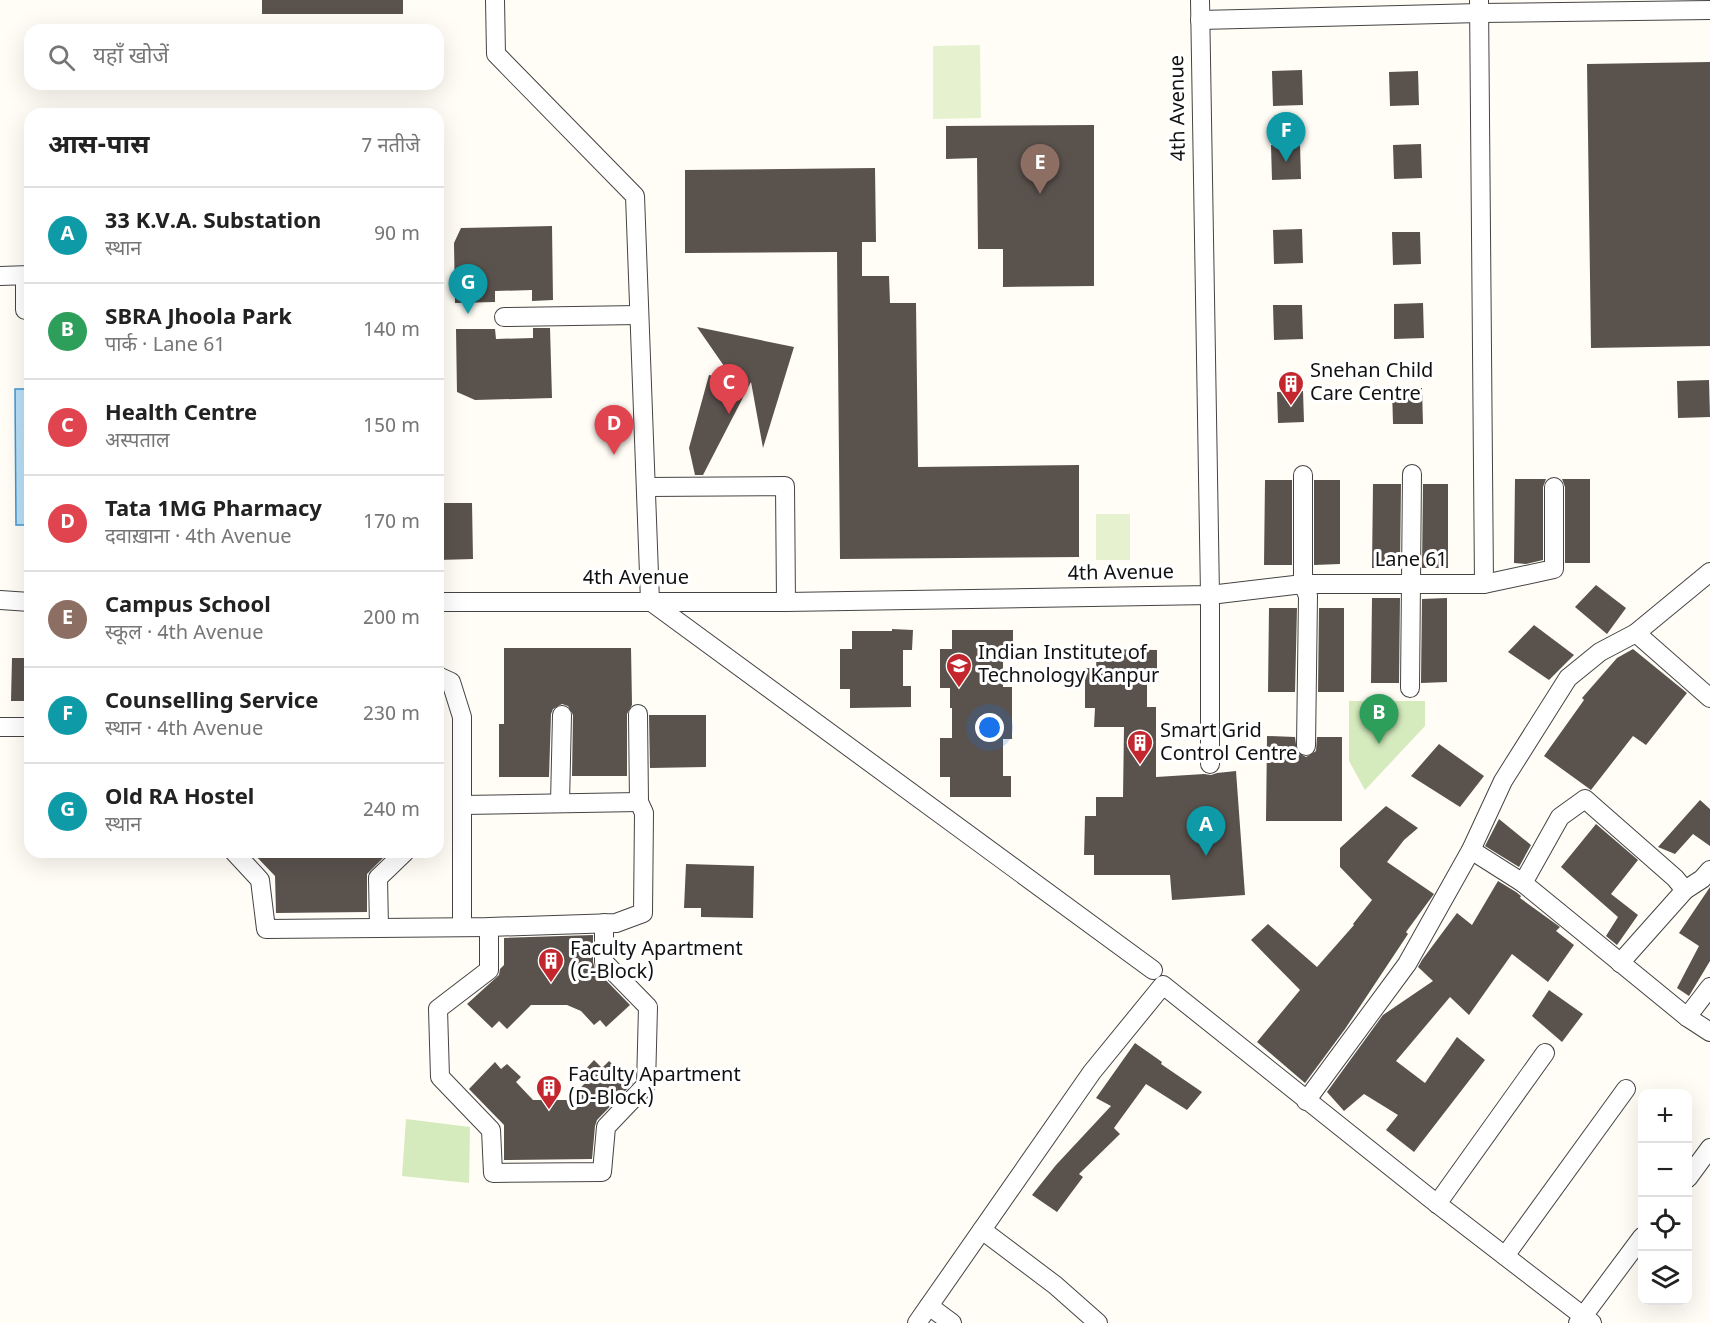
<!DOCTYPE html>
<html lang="hi">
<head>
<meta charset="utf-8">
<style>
	body { margin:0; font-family:Georgia,"Noto Sans Devanagari",serif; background:#f2f2f2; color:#222 }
	.controls { position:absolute; right:18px; bottom:18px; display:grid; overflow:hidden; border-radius:12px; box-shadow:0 6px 24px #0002 }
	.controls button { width:54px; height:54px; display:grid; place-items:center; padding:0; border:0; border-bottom:2px solid #e0e0e0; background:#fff; color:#222; font:30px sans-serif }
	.you { position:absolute; left:990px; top:728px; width:21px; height:21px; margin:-15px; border:4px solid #fff; border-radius:50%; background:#1a73e8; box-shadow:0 0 0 9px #1a73e833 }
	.badge { display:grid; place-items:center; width:39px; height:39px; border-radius:50%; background:#0b8043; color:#fff; font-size:20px; font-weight:700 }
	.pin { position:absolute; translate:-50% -50px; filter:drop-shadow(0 2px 3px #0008) }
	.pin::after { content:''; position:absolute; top:32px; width:21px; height:18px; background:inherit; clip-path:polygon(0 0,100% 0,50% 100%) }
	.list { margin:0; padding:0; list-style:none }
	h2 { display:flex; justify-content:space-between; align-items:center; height:78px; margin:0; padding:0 24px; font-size:26px }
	h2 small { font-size:20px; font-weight:400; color:#767676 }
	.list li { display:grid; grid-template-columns:39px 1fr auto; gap:18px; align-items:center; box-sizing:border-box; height:96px; padding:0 24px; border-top:2px solid #e0e0e0 }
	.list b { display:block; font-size:22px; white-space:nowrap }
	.list p { margin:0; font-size:20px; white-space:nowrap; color:#767676 }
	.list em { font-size:20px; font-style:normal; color:#767676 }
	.icon { flex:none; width:33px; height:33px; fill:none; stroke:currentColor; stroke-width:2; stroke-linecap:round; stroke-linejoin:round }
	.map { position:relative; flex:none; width:1710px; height:1323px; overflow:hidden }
	.search { position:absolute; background:#fff; box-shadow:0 6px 24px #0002; left:24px; top:24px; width:420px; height:66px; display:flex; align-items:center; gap:15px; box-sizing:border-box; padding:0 21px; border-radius:18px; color:#767676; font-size:22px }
	.panel { position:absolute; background:#fff; box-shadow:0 6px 24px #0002; left:24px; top:108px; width:420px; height:750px; border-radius:18px }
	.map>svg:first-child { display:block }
	.green { fill:#d5ebbd }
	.pitch { fill:#e6f2cf }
	.water { fill:#b9e0f7; stroke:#3f96cf; stroke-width:1.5 }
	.building { fill:#5a524d }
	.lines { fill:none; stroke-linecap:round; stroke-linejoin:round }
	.minor-casing { stroke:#444; stroke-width:20 }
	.minor { stroke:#fff; stroke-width:18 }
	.labels { text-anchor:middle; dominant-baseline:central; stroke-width:6; stroke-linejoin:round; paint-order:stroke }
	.street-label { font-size:20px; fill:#111; stroke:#fff }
	.poi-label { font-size:20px; fill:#111; stroke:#fff; text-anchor:start }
</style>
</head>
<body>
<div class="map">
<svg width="1710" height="1323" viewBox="0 0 1710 1323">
	<rect width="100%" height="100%" fill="#fffdf5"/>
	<g class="green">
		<path d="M1349 701H1425V726L1365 790 1349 761Z"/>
		<path d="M406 1119 470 1127 469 1183 402 1176Z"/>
	</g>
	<g class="pitch">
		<path d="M980 45 981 118 933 119V46Z"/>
		<rect x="1096" y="514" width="34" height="46"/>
	</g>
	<path class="water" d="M15 389H30V525H16Z"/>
	<g class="building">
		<rect x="262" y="0" width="141" height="14"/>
		<path d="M1710 62V346L1591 348 1587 64Z"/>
		<path d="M1302 70 1303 105 1273 106 1272 71Z"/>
		<path d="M1418 71 1419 105 1390 106 1389 72Z"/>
		<path d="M1094 125V286L1003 287V249H978L977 158 946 159V126Z"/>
		<path d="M1300 144 1301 179 1272 180 1271 145Z"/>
		<path d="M1421 144 1422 178 1394 179 1393 145Z"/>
		<path d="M875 168 876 242H862V276H889L890 303H916L918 467 1079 465V557L840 559 837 252 685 253V170Z"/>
		<path d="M552 226 553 300 532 301V290L495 291V302L455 303 454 243 461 228Z"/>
		<path d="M1302 229 1303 263 1274 264 1273 230Z"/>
		<path d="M1392 232H1420L1421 264 1393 265Z"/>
		<path d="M1423 303 1424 338 1394 339V304Z"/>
		<path d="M1273 305H1302L1303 339 1274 340Z"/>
		<path d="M697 327 794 347 763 448 751 382 703 475H695L689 448 709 375 733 379Z"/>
		<path d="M533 328H550L552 398 475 400 457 392 456 329H495L496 339 533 338Z"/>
		<path d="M1709 380 1710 417 1678 418 1677 381Z"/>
		<path d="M1422 388 1423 424H1393L1392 389Z"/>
		<path d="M1303 391 1304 422 1278 423 1277 392Z"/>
		<path d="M1515 479H1546L1543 487V560L1526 564 1514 563Z"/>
		<path d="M1562 479H1590V563H1565V487Z"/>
		<path d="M1265 480H1292V565H1264Z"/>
		<path d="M1314 480H1340V564L1314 565Z"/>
		<path d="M1373 484H1401L1400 568H1372Z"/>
		<path d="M1423 484H1448V568H1422Z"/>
		<path d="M438 503H472L473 559 438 560Z"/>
		<path d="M1596 585 1626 608 1607 634 1575 607Z"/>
		<path d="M1372 598H1400L1399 683H1371Z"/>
		<path d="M1447 598V682L1421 683 1422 599Z"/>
		<path d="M1269 608H1297L1295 692H1268Z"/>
		<path d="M1319 608H1344V692H1318Z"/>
		<path d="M1534 625 1574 655 1549 680 1508 652Z"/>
		<path d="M892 629 913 630 912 650H903V686H911V707L850 708V689H840V649H852V631H892Z"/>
		<path d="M952 630H1013V650H1003V687H1012V739H1003V776H1011V797H950V777H940V738H952V708H950V688H940V649H952Z"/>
		<path d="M504 648H631L632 705 627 714V776H572L573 715 568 706 562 704 553 709 551 714 549 777H499V724H504Z"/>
		<path d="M1097 649 1157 650V670H1147V707H1156V777L1204 774 1211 775 1217 773 1236 771 1245 895 1172 900 1170 875H1094V855H1084L1085 816H1096V797H1123L1124 727H1094L1095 708H1085V668H1096Z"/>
		<path d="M1633 649 1687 693 1646 745 1633 736 1591 790 1544 756 1584 700 1582 698 1617 658Z"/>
		<path d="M12 658H30V701H11Z"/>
		<path d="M649 715H706V767L650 768Z"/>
		<path d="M1267 736 1295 737 1297 752 1306 757 1316 751 1317 737H1342V821H1266Z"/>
		<path d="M1439 744 1484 776 1460 807 1411 776Z"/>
		<path d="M1700 800 1710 809V846L1693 834 1675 854 1658 847Z"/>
		<path d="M1386 806 1418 828 1404 840 1387 862 1434 894 1406 932 1408 934 1345 1029 1305 1083 1257 1042 1300 990 1251 940 1268 924 1317 967 1354 925 1353 924 1372 900 1340 867V848Z"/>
		<path d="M1499 819 1531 845 1519 867 1485 846Z"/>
		<path d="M1596 824 1638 860 1611 894 1638 915 1617 945 1606 936 1618 917 1561 867Z"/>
		<path d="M252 852H389L367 874V912L276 913 275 876Z"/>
		<path d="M686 864 754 866 753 918 701 917V908H684Z"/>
		<path d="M1498 881 1516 892 1521 896 1520 898 1560 927 1556 931 1574 945 1548 982 1512 954 1469 1015 1450 997 1396 1061 1425 1083 1457 1037 1485 1060 1414 1152 1386 1130 1398 1115 1364 1094 1344 1111 1327 1092 1383 1015 1433 981 1418 967 1422 960 1457 913 1472 925Z"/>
		<path d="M1710 887V961L1689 996 1677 988 1699 946 1679 933Z"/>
		<path d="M593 935V962L595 969 630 1005 606 1027 600 1020 594 1025 581 1011 567 1005H531L507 1029 499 1021 492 1028 467 1004 499 975 500 969 504 965V938Z"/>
		<path d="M1549 990 1583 1014 1562 1042 1532 1016Z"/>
		<path d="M1135 1043 1162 1062 1161 1064 1202 1092 1187 1110 1146 1084 1114 1128 1120 1134 1079 1174 1083 1177 1057 1212 1032 1195 1056 1165 1111 1106 1096 1098Z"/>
		<path d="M594 1060 602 1068 609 1061 633 1083 597 1120 595 1126 592 1159 504 1160V1125L469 1089 495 1062 501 1069 507 1064 521 1077 516 1082 533 1100H569L587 1081 581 1074Z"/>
	</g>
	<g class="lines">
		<defs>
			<g id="minor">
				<path d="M495 0 496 54 635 196 650 601"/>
				<path d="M1200 20 1480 13 1710 10"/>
				<path d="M0 276 30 275"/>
				<path d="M25 276V310H30"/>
				<path d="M504 317 639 315"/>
				<path d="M1303 475V584L1308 596 1306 746"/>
				<path d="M646 487 785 486 786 602"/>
				<path d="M1484 584 1554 569V487"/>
				<path d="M0 600 30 602"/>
				<path d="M650 601 1153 970"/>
				<path d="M438 602H786L1210 595 1200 0"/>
				<path d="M1636 633 1710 698"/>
				<path d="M438 676 451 682 462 717V926"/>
				<path d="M1410 688 1412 474"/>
				<path d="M0 727H30"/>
				<path d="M1210 764V595L1303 584H1484L1479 0"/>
				<path d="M560 803 562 715"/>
				<path d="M463 805 639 802"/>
				<path d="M1471 850 1523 883 1687 1017 1710 1032"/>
				<path d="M234 852 260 880 266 929 489 927 616 923 643 913 644 813 639 802 638 714"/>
				<path d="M1523 883 1560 817 1585 799 1675 878 1685 890 1702 879 1710 870"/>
				<path d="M379 927 378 878 405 852"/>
				<path d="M489 927V970L438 1009 440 1077 491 1130 493 1173 602 1172 606 1127 646 1085 648 1007 604 962V923"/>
				<path d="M1620 963 1685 890"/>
				<path d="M1687 1017 1710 987"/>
				<path d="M1306 1101 1407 964 1471 850 1503 781 1568 678 1600 652 1636 633 1710 572"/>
				<path d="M1688 1178 1710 1148"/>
				<path d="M1437 1204 1545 1053"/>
				<path d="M982 1230 1055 1285 1098 1323"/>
				<path d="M1505 1256 1626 1089"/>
				<path d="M929 1306 952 1323"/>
				<path d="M917 1323 1092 1072 1163 985 1431 1199 1592 1323"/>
				<path d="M1578 1323 1642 1237"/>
			</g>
		</defs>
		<use href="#minor" class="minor-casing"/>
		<use href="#minor" class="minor"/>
	</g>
	<defs>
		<symbol id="building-pin" viewBox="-11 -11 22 30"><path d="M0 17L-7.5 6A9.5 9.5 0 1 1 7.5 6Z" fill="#c4262e" stroke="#fff"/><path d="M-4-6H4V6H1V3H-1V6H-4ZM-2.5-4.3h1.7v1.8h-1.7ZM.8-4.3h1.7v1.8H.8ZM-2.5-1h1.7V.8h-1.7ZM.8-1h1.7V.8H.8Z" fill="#fff"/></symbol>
		<symbol id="university-pin" viewBox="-11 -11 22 30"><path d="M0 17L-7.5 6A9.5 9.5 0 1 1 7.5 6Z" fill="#c4262e" stroke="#fff"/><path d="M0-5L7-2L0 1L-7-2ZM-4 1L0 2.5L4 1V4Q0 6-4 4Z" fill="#fff"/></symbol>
	</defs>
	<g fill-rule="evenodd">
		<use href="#building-pin" x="1276" y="369" width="30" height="40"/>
		<use href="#university-pin" x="944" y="651" width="30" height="40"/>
		<use href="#building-pin" x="1125" y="728" width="30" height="40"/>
		<use href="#building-pin" x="536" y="946" width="30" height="40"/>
		<use href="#building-pin" x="534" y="1073" width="30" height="40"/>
	</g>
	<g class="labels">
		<g class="street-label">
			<text transform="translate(1179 108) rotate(-91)">4th Avenue</text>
			<text x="1411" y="561">Lane 61</text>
			<text transform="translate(1121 574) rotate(-1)">4th Avenue</text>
			<text x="636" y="579">4th Avenue</text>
		</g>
		<g class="poi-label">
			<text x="1310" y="372">Snehan Child<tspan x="1310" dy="23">Care Centre</tspan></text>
			<text x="978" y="654">Indian Institute of<tspan x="978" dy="23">Technology Kanpur</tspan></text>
			<text x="1160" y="732">Smart Grid<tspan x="1160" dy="23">Control Centre</tspan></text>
			<text x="570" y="950">Faculty Apartment<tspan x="570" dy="23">(C-Block)</tspan></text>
			<text x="568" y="1076">Faculty Apartment<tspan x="568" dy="23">(D-Block)</tspan></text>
		</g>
	</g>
</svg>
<div class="controls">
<button>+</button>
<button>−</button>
<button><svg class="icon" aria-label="locate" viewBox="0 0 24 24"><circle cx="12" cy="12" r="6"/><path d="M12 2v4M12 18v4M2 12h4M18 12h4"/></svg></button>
<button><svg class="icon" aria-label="layers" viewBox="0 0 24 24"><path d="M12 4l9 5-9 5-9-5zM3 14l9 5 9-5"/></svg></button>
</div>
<div class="you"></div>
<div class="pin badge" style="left:1206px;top:856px;background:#0f9aa8">A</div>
<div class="pin badge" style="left:1379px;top:744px;background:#2e9e5b">B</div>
<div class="pin badge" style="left:729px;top:414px;background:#e0444e">C</div>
<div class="pin badge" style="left:614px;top:455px;background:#e0444e">D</div>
<div class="pin badge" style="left:1040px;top:194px;background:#8d6e63">E</div>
<div class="pin badge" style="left:1286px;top:162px;background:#0f9aa8">F</div>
<div class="pin badge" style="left:468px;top:314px;background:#0f9aa8">G</div>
<div class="search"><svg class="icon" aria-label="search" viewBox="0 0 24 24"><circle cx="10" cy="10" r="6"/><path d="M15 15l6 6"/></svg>यहाँ खोजें</div>
<section class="panel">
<h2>आस-पास<small>7 नतीजे</small></h2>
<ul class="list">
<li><span class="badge" style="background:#0f9aa8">A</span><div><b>33 K.V.A. Substation</b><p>स्थान</p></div><em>90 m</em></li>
<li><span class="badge" style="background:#2e9e5b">B</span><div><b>SBRA Jhoola Park</b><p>पार्क · Lane 61</p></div><em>140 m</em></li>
<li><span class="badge" style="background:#e0444e">C</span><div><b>Health Centre</b><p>अस्पताल</p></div><em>150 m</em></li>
<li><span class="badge" style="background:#e0444e">D</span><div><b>Tata 1MG Pharmacy</b><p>दवाख़ाना · 4th Avenue</p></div><em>170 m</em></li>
<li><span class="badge" style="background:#8d6e63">E</span><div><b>Campus School</b><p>स्कूल · 4th Avenue</p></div><em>200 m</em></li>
<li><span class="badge" style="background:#0f9aa8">F</span><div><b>Counselling Service</b><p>स्थान · 4th Avenue</p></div><em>230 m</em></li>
<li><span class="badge" style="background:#0f9aa8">G</span><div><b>Old RA Hostel</b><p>स्थान</p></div><em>240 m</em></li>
</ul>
</section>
</div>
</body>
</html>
